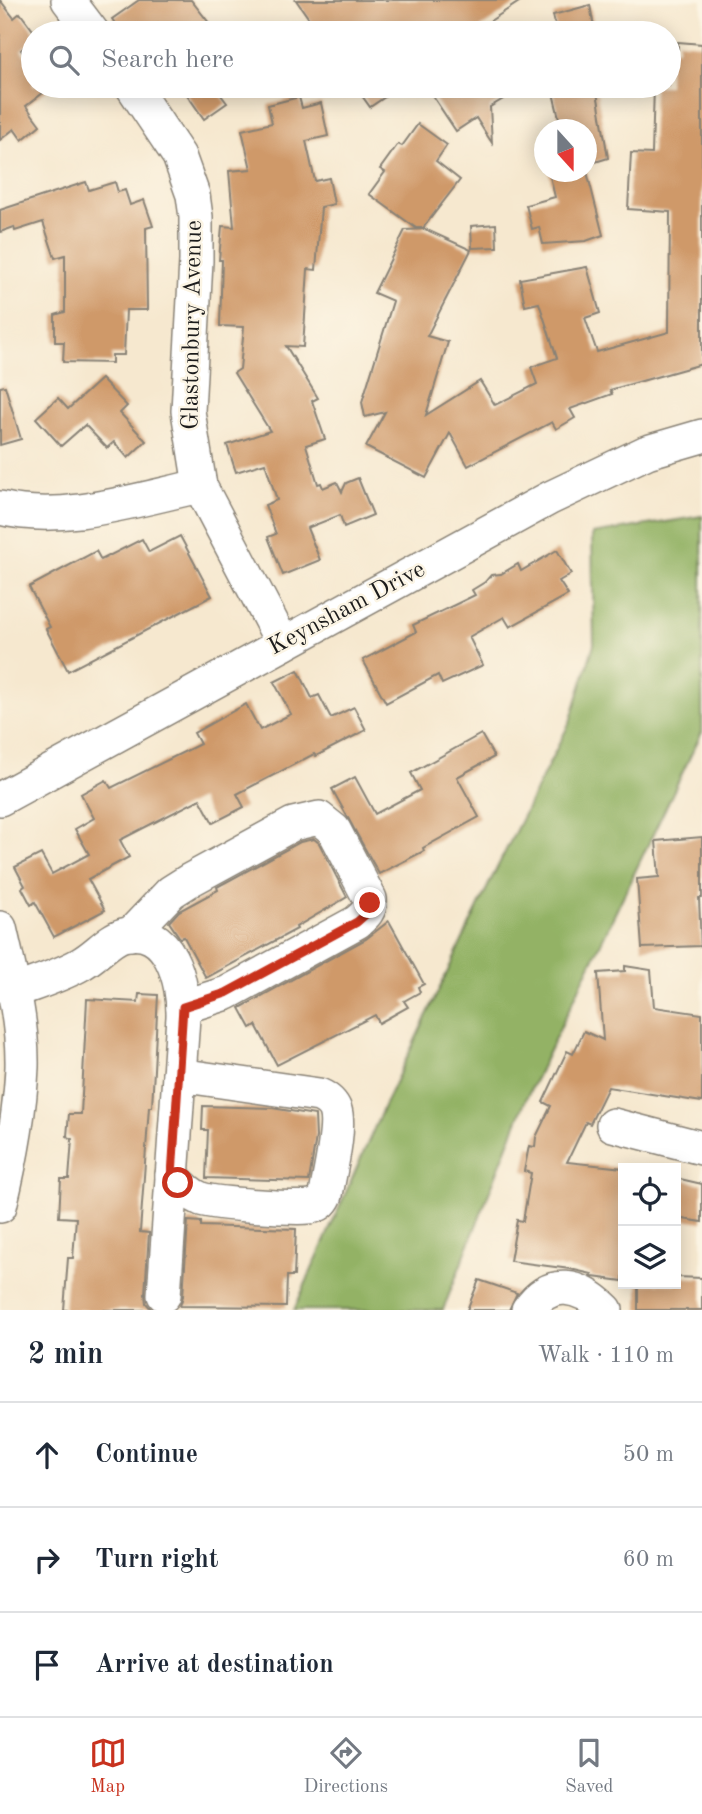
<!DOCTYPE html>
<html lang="en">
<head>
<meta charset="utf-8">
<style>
	body { margin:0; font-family:"Old Standard TT",serif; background:#f2f2f3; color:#1f2937 }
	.controls { position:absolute; right:21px; bottom:21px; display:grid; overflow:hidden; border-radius:0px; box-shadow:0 4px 18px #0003 }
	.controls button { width:63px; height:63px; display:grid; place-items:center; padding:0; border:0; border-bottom:2px solid #e0e1e3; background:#fff; color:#1f2937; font:35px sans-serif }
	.compass { position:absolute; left:534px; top:119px; width:63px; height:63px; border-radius:50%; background:#fff; box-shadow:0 4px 18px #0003; rotate:159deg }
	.stop { position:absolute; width:21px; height:21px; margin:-16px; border:5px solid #c8321e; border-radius:50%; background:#fff }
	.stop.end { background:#c8321e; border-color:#fff; box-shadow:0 2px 7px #0008 }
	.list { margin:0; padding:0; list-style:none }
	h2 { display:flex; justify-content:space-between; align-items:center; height:91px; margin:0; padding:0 28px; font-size:30px }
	h2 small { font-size:23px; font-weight:400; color:#747a83 }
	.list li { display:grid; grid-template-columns:46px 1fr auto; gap:21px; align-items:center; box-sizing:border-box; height:105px; padding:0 28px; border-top:2px solid #e0e1e3 }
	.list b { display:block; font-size:26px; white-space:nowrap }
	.list em { font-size:23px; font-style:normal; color:#747a83 }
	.icon { flex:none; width:38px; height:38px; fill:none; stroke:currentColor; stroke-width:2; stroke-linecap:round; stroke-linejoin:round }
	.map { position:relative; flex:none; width:702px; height:1310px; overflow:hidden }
	.search { position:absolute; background:#fff; box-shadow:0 4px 18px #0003; left:21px; right:21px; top:21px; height:77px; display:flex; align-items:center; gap:18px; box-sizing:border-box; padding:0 24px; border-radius:38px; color:#747a83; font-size:26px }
	.sheet { height:406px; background:#fff }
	nav { display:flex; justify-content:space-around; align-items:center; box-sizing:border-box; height:98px; border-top:2px solid #e0e1e3; background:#fff; font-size:19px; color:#747a83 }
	nav a { display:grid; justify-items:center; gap:4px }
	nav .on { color:#c8321e }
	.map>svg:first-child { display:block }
	.forest { fill:#93b265; stroke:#586740; stroke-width:2 }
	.building { fill:#cf9969 }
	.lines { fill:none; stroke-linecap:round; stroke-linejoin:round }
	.minor-casing { stroke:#898276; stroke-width:36 }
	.minor { stroke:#fff; stroke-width:33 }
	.route { stroke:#c8321e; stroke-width:9 }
	.labels { text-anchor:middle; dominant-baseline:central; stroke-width:5; stroke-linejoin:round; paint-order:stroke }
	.street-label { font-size:24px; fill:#1c1c1c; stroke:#fcf5e5 }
</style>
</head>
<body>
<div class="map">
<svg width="702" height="1310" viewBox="0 0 702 1310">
	<rect width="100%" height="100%" fill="#fcf5e5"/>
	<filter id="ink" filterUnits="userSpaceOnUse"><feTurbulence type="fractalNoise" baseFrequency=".0143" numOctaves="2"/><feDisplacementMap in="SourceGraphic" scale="14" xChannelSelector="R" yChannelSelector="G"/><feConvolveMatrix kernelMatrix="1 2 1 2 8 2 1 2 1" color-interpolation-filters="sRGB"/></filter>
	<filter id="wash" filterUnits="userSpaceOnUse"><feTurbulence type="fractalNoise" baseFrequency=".00686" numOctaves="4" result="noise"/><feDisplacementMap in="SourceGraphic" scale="28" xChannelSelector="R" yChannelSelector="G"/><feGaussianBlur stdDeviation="1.57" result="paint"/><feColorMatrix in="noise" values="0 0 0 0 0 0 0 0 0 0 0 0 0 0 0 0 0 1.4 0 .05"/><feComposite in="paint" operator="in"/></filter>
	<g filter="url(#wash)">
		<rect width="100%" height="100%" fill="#f6e8cf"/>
		<path class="forest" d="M702 516V732L526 1099 443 1310H294L384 1106 490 882 570 722 594 644 592 534Z"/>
		<g id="blocks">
			<g class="building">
				<path d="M0 0 14 18 20 13 35 33H33V40L21 50 33 66V86H52L26 106 40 125 22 140 14 129 0 140Z"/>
				<path d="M139 0H191L217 33H163L157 24 143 33H122L112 19Z"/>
				<path d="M296 0H522L472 33H319Z"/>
				<path d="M590 5 595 33H557L553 15Z"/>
				<path d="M678 42 702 44V364L610 390 612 394 570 409 575 418 556 429 552 422 468 466 450 433 426 478 366 447 385 412 365 417 362 402 393 301 374 293 405 230 425 229 471 250 427 336 448 342 426 415 480 381 495 405 537 384 531 367 557 358 539 303 525 306 520 279 587 267 600 313 585 318 597 352 669 332 670 212 628 209 631 153 652 154 654 86H669V49H678Z"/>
				<path d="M181 86H214L227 103 204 119Z"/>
				<path d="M355 86H401L370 107Z"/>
				<path d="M426 86H525L490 107 492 143 476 118 456 131Z"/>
				<path d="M571 86H596L608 158 586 165V130H562L553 93Z"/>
				<path d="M299 97 302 108 321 103 328 136 306 141 315 181 329 178 334 204 321 207 316 270 308 269 303 347 286 346 318 398 312 401 325 439 306 445 318 484 321 483 323 488 337 482 342 492 346 483 358 478 373 515 344 527 340 515 307 528 320 560 283 575 268 537 276 534 265 505 277 500 265 463 236 472 227 445 270 431 234 373 240 369 244 327 220 326 222 260H219L222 226 234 227 229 171 251 169 242 130 272 123 268 105Z"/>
				<path d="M418 124 447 145 436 161 460 180 423 228H416L369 194 385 172 380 169 398 144 402 146Z"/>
				<path d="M549 172H587L603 235 586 241 543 244 539 227 532 229 526 205 555 197Z"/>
				<path d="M86 182 89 190 115 182 118 192 125 190 130 205 144 200 153 226 146 228 147 310H126L124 355H112V363L63 362 64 342H55V315L65 312V255L55 258 43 222 15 231 14 227 0 232V210Z"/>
				<path d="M496 224 497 247 472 248 471 226Z"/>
				<path d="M101 379 127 406 120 413 146 441 128 458 114 442 107 448 85 425 61 446 36 418 58 398 68 409Z"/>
				<path d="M5 386 21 439 0 445V387Z"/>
				<path d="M180 536 212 596 68 671 46 629 50 627 29 587 96 551 101 560 142 539 149 552Z"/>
				<path d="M557 550 571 574 559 581 568 595 510 627 504 617 469 637 483 665 442 684 438 675 386 703 363 660 416 632 413 625 475 595 472 590 485 582 491 575 501 574 518 564 521 571Z"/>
				<path d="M298 670 312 698 319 695 331 718 354 707 366 730 316 756 314 754 237 794 244 807 213 823 200 799 120 840 129 857 88 879 105 910 54 937 35 902 31 905 22 888 25 886 15 867 41 854 52 874 89 854 75 829 94 818 81 794 106 780 111 788 200 744 194 733 246 704 260 730 291 714 274 682Z"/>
				<path d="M481 734 494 757 457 777 479 817 423 848 424 851 379 874 332 789 355 777 375 814 420 790 411 773Z"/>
				<path d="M702 837V898H699L701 946 642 948 637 879 659 877 656 841Z"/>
				<path d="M314 839 319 843 347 897 296 927 297 929 206 978 184 937 180 938 169 922 179 911 218 890 217 887 300 842Z"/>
				<path d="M389 921 424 984 418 987 420 992 404 1001 408 1007 379 1023 375 1015 277 1065 256 1025 251 1028 240 1008 366 939Z"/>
				<path d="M625 966 651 970 654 1007 702 1014V1102L608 1087 590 1124 586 1122 567 1162 623 1168V1281L593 1277 590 1276 592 1274 570 1269 510 1261 517 1220 523 1221 531 1173 524 1171 529 1146 535 1147 536 1137 551 1106 543 1102 567 1051 573 1054 584 1031 603 1040 598 973 625 971Z"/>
				<path d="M139 994 158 995 152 1107H149L140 1232 149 1233 145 1294 146 1303 152 1310H64L68 1258H73L76 1218 59 1217 61 1179H69L72 1139 67 1136 69 1114H81L87 999 138 1002Z"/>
				<path d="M203 1106 272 1108 315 1115 316 1137 309 1181 206 1178 208 1130H202Z"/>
				<path d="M676 1178 702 1184V1222L676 1218Z"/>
				<path d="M188 1221 201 1222V1226L296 1229 294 1276H287L286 1307 180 1306 183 1296Z"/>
				<path d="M676 1277 702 1278V1310H638V1284H676Z"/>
				<path d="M479 1280 517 1293 509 1310H467Z"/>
			</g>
		</g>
	</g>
	<g filter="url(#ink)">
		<use href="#blocks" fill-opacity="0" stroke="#898276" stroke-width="2"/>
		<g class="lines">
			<defs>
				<g id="minor">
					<path d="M68 0 93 33"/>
					<path d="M132 86 179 156 193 195 196 217V261L188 411 200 486 283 644"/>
					<path d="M0 508C63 524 138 499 200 486"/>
					<path d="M0 799 550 498 647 452 702 436"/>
					<path d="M0 928C10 973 23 1020 22 1067 20 1114 11 1161 0 1206"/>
					<path d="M131 934 171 892 190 880 293 824 319 818 334 830 370 899C371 910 365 915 357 922L227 993 183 1007"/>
					<path d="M15 991C36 983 59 976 79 965 95 957 109 939 123 935 170 923 184 983 183 1017L164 1295"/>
					<path d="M613 1125 702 1148"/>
					<path d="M172 1175C180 1185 189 1194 201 1199 216 1204 294 1209 310 1207 318 1206 323 1202 326 1195 329 1176 341 1127 335 1110 332 1102 326 1098 319 1095L179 1075"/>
					<path d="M528 1310C550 1277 581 1285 606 1310"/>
				</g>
			</defs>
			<use href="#minor" class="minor-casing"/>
			<use href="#minor" class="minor"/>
		</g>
	</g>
	<g class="lines" filter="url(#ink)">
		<path class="route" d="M178 1183 172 1175 183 1007 226 993 357 922 366 914 370 903"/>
	</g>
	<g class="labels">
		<g class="street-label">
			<text transform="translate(193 325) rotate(-89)">Glastonbury Avenue</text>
			<text transform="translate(347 609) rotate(-28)">Keynsham Drive</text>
		</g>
	</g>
</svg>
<div class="controls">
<button><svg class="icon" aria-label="locate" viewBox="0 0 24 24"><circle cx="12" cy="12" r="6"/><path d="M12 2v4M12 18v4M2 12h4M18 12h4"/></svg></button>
<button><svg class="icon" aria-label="layers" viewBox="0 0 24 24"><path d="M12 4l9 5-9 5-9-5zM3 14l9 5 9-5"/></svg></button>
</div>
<svg class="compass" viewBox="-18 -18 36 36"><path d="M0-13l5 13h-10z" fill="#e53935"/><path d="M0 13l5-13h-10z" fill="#747a83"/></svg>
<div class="stop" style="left:178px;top:1183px"></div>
<div class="stop end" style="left:370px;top:903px"></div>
<div class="search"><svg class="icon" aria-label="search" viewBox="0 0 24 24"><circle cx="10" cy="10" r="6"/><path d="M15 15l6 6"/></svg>Search here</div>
</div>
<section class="sheet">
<h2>2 min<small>Walk · 110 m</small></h2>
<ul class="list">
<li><svg class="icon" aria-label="ahead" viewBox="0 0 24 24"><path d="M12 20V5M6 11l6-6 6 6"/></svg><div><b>Continue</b></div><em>50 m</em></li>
<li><svg class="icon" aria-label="right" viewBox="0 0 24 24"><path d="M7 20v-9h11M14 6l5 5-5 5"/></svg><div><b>Turn right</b></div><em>60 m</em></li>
<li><svg class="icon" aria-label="arrive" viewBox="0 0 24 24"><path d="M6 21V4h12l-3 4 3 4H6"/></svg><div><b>Arrive at destination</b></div></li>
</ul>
</section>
<nav>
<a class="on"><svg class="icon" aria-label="map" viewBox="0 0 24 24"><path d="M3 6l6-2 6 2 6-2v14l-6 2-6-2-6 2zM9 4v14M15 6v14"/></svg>Map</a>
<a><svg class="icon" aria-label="directions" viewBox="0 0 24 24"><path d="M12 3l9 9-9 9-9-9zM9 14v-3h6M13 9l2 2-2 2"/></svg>Directions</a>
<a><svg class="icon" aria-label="saved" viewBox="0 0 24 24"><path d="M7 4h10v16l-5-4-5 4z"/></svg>Saved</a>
</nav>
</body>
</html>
